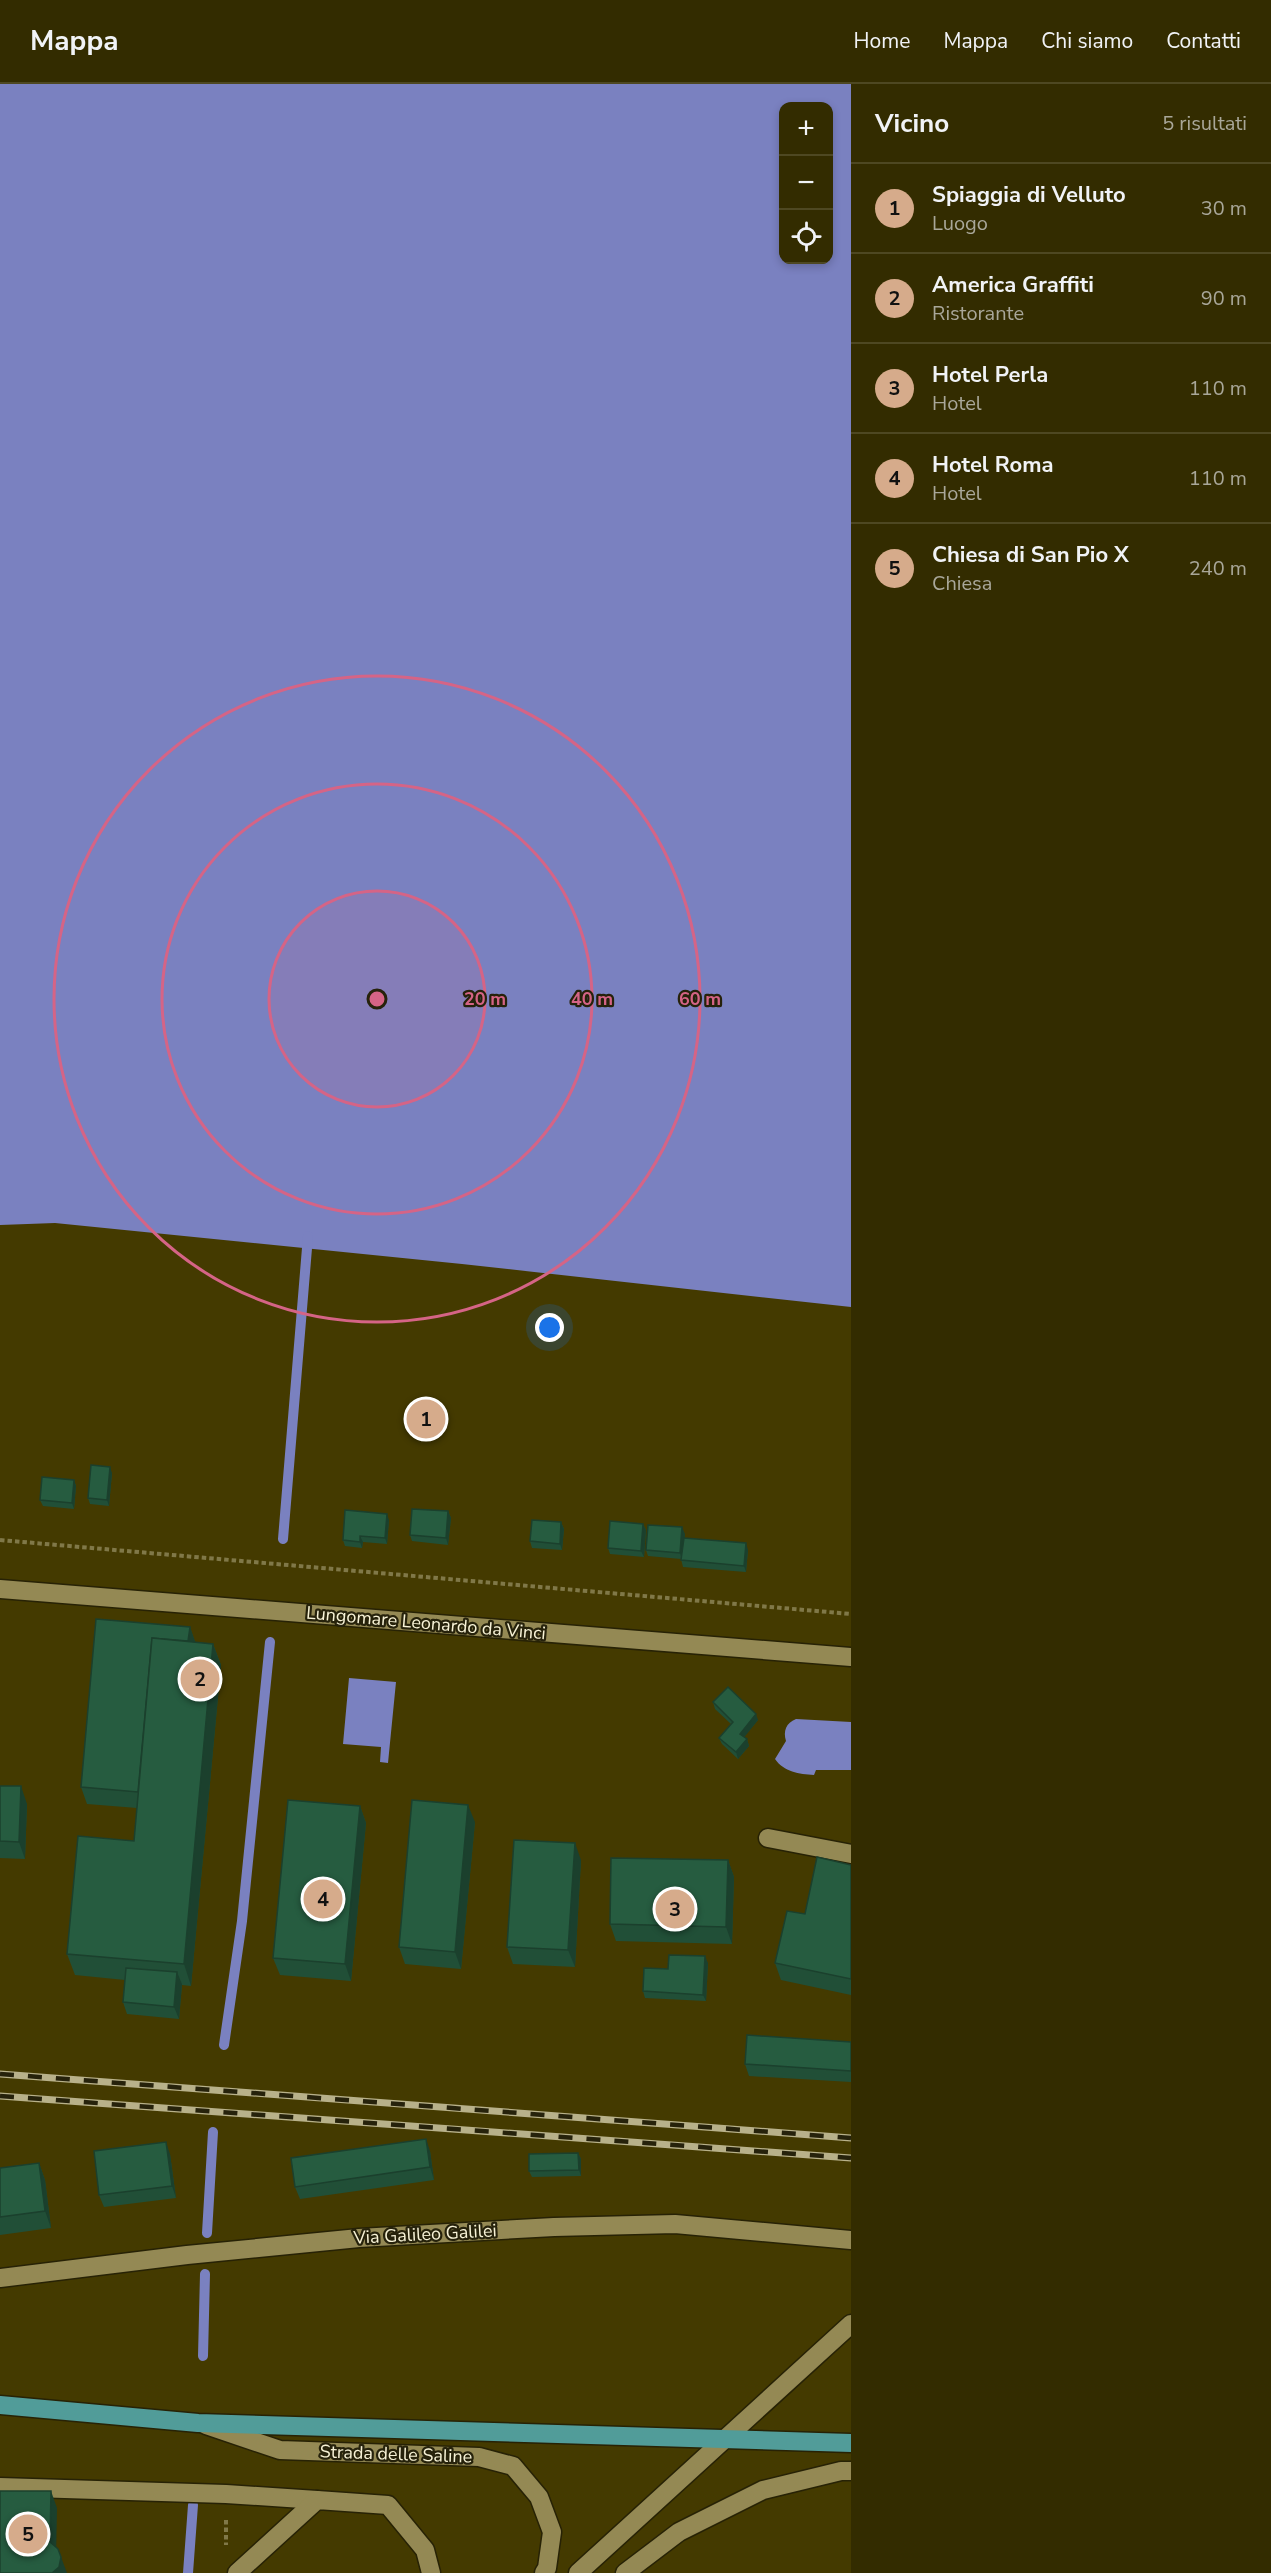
<!DOCTYPE html>
<html lang="it">
<head>
<meta charset="utf-8">
<style>
	body { margin:0; font-family:"Nunito Sans",sans-serif; background:#3e380f; color:#f1f3f6 }
	.controls { position:absolute; right:18px; top:18px; display:grid; overflow:hidden; border-radius:12px; box-shadow:0 3px 9px #0003 }
	.controls button { width:54px; height:54px; display:grid; place-items:center; padding:0; border:0; border-bottom:2px solid #4e4822; background:#332c00; color:#f1f3f6; font:30px sans-serif }
	.you { position:absolute; left:550px; top:1244px; width:21px; height:21px; margin:-15px; border:4px solid #fff; border-radius:50%; background:#1a73e8; box-shadow:0 0 0 9px #1a73e833 }
	.badge { display:grid; place-items:center; width:39px; height:39px; border-radius:50%; background:#d6ab8b; color:#111; font-size:20px; font-weight:700 }
	.pin { position:absolute; translate:-50% -50%; border:3px solid #fff; box-shadow:0 2px 6px #0006 }
	.list { margin:0; padding:0; list-style:none }
	h2 { display:flex; justify-content:space-between; align-items:center; height:78px; margin:0; padding:0 24px; font-size:26px }
	h2 small { font-size:20px; font-weight:400; color:#a9a799 }
	.list li { display:grid; grid-template-columns:39px 1fr auto; gap:18px; align-items:center; box-sizing:border-box; height:90px; padding:0 24px; border-top:2px solid #4e4822 }
	.list b { display:block; font-size:22px; white-space:nowrap }
	.list p { margin:0; font-size:20px; white-space:nowrap; color:#a9a799 }
	.list em { font-size:20px; font-style:normal; color:#a9a799 }
	.icon { flex:none; width:33px; height:33px; fill:none; stroke:currentColor; stroke-width:2; stroke-linecap:round; stroke-linejoin:round }
	.map { position:relative; flex:none; width:851px; height:2489px; overflow:hidden }
	header { display:flex; align-items:center; gap:36px; box-sizing:border-box; height:84px; padding:0 30px; background:#332c00; border-bottom:2px solid #4e4822 }
	header strong { font-size:28px }
	nav { display:flex; gap:33px; margin-inline-start:auto; font-size:21px }
	main { display:flex }
	aside { flex:1; background:#332c00 }
	.map>svg:first-child { display:block }
	.water { fill:#7a81c0; fill-rule:evenodd }
	.lines { fill:none; stroke-linecap:round; stroke-linejoin:round }
	.stream { stroke:#7a81c0; stroke-width:10 }
	.minor-casing { stroke:#272205; stroke-width:21 }
	.major-casing { stroke:#272205; stroke-width:21 }
	.path { stroke:#807848; stroke-width:4; stroke-dasharray:4.5 3; stroke-linecap:butt }
	.minor { stroke:#948954; stroke-width:18 }
	.major { stroke:#519c99; stroke-width:18 }
	.rail-casing { stroke:#b8b18a; stroke-width:7 }
	.rail { stroke:#26220b; stroke-width:4.5; stroke-dasharray:14; stroke-linecap:butt }
	.wall { fill:#214f37 }
	.shaded-wall { fill:#1b402d }
	.building { fill:#265c40; stroke:#1b402d; stroke-width:1.5 }
	.ring { fill:none; stroke:#d56486; stroke-width:3 }
	.labels { text-anchor:middle; dominant-baseline:central; stroke-width:4.5; stroke-linejoin:round; paint-order:stroke }
	.street-label { font-size:18px; fill:#f7f2d6; stroke:#26220b }
	.centre { fill:#d56486; stroke:#26220b; stroke-width:3 }
	.ring-label { font-size:18px; text-anchor:middle; font-weight:bold; fill:#d56486; stroke:#26220b; stroke-width:4.5; stroke-linejoin:round; paint-order:stroke }
</style>
</head>
<body>
<header>
<strong>Mappa</strong>
<nav><a>Home</a><a>Mappa</a><a>Chi siamo</a><a>Contatti</a></nav>
</header>
<main>
<div class="map">
<svg width="851" height="2489" viewBox="0 0 851 2489">
	<rect width="100%" height="100%" fill="#443a00"/>
	<g class="water">
		<path d="M0 0H851V1223L462 1180 55 1139 0 1141ZM828 22V176H784V22Z"/>
		<path d="M349 1594 396 1598 388 1679 380 1678 381 1663 343 1660Z"/>
		<path d="M796 1635 851 1638V1686H816L814 1691C799 1690 784 1688 775 1675L786 1657C783 1647 786 1639 796 1635Z"/>
	</g>
	<g class="lines">
		<g class="stream">
			<path d="M283 1455 308 1152"/>
			<path d="M224 1961 242 1837 270 1558"/>
			<path d="M207 2149 213 2048"/>
			<path d="M203 2272 205 2190"/>
			<path d="M188 2489 193 2421"/>
		</g>
		<defs>
			<g id="minor">
				<path d="M0 1505 851 1573"/>
				<path d="M768 1754 851 1770"/>
				<path d="M0 2194 187 2171 359 2154 554 2143 675 2140 851 2156"/>
				<path d="M206 2341 280 2366 479 2373 513 2382 539 2413 552 2448 547 2484 544 2489"/>
				<path d="M0 2403 226 2410 317 2416"/>
				<path d="M237 2489 317 2416 388 2421 425 2466 431 2489"/>
				<path d="M578 2489 851 2240"/>
				<path d="M625 2489 679 2448 763 2406 841 2387H851"/>
			</g>
			<path id="major" d="M0 2321 198 2339 851 2359"/>
		</defs>
		<use href="#minor" class="minor-casing"/>
		<use href="#major" class="major-casing"/>
		<g class="path">
			<path d="M0 1456 851 1530"/>
			<path d="M226 2436V2461"/>
		</g>
		<use href="#minor" class="minor"/>
		<use href="#major" class="major"/>
		<defs>
			<g id="rail">
				<path d="M0 1990 851 2054"/>
				<path d="M0 2012 851 2074"/>
			</g>
		</defs>
		<use href="#rail" class="rail-casing"/>
		<use href="#rail" class="rail"/>
	</g>
	<g class="wall">
		<path d="M112 1389 109 1422 90 1420 88 1414Z"/>
		<path d="M74 1396 76 1402 74 1425 43 1422 40 1416Z"/>
		<path d="M448 1427 451 1434 448 1461 412 1457 410 1451Z"/>
		<path d="M389 1436 387 1460 363 1458 362 1464 345 1462 343 1456Z"/>
		<path d="M561 1438 564 1445 562 1466 532 1464 530 1457Z"/>
		<path d="M643 1440 646 1446 644 1473 610 1470 608 1464Z"/>
		<path d="M685 1450 684 1454 748 1466 746 1488 683 1483 681 1475 648 1472 646 1466Z"/>
		<path d="M190 1543 195 1558 213 1560 221 1581 191 1902 182 1901 179 1935 127 1930 123 1918 125 1896 75 1891 67 1870 134 1757 137 1724 87 1720 81 1703Z"/>
		<path d="M713 1618 758 1636 744 1653 747 1655 749 1662 738 1675 722 1660 719 1654 731 1640 715 1625Z"/>
		<path d="M0 1702 27 1720 25 1775 0 1774Z"/>
		<path d="M360 1722 366 1739 351 1897 280 1891 273 1874Z"/>
		<path d="M475 1738 461 1885 405 1880 399 1863Z"/>
		<path d="M581 1776 575 1883 513 1880 507 1863Z"/>
		<path d="M728 1776 734 1793 732 1860 616 1857 610 1840Z"/>
		<path d="M851 1781V1911L781 1896 775 1879 805 1830Z"/>
		<path d="M708 1879 706 1917 645 1914 643 1907 668 1885Z"/>
		<path d="M851 1958V1998L749 1992 745 1980Z"/>
		<path d="M430 2067 434 2096 300 2115 295 2103Z"/>
		<path d="M578 2069 581 2075V2092L532 2093 529 2087Z"/>
		<path d="M170 2070 176 2114 104 2123 99 2111Z"/>
		<path d="M39 2079 45 2096 51 2144 0 2151V2084Z"/>
	</g>
	<g class="shaded-wall">
		<path d="M110 1383 112 1389 109 1422 107 1416Z"/>
		<path d="M74 1396 76 1402 74 1425 72 1419Z"/>
		<path d="M448 1427 451 1434 448 1461 446 1454Z"/>
		<path d="M387 1430 389 1436 387 1460 385 1454Z"/>
		<path d="M561 1438 564 1445 562 1466 560 1460Z"/>
		<path d="M643 1440 646 1446 644 1473 641 1467Z"/>
		<path d="M682 1443 685 1450 682 1475 680 1469Z"/>
		<path d="M360 1452 363 1458 362 1464 360 1458Z"/>
		<path d="M746 1459 748 1466 746 1488 744 1482Z"/>
		<path d="M190 1543 196 1560 188 1561Z"/>
		<path d="M213 1560 221 1581 191 1902 184 1880Z"/>
		<path d="M756 1630 758 1636 742 1656 740 1650Z"/>
		<path d="M747 1655 749 1662 738 1675 736 1668Z"/>
		<path d="M21 1702 27 1720 25 1775 19 1758Z"/>
		<path d="M468 1721 475 1738 461 1885 455 1868Z"/>
		<path d="M360 1722 366 1739 351 1897 345 1880Z"/>
		<path d="M575 1759 581 1776 575 1883 568 1866Z"/>
		<path d="M728 1776 734 1793 732 1860 726 1843Z"/>
		<path d="M705 1872 708 1879 706 1917 703 1911Z"/>
		<path d="M177 1888 182 1900 179 1935 174 1923Z"/>
		<path d="M426 2055 430 2067 434 2096 430 2083Z"/>
		<path d="M166 2058 170 2070 176 2114 172 2102Z"/>
		<path d="M578 2069 581 2075V2092L579 2086Z"/>
		<path d="M39 2079 45 2096 51 2144 45 2127Z"/>
		<path d="M51 2407 57 2424 56 2475 50 2458Z"/>
		<path d="M61 2473 67 2489H52Z"/>
	</g>
	<g class="building">
		<path d="M91 1381 110 1383 107 1416 88 1414Z"/>
		<path d="M42 1393 74 1396 72 1419 40 1416Z"/>
		<path d="M412 1425 448 1427 446 1454 410 1451Z"/>
		<path d="M345 1426 387 1430 385 1454 360 1452V1458L343 1456Z"/>
		<path d="M532 1436 561 1438 560 1460 530 1457Z"/>
		<path d="M610 1437 643 1440 641 1467 608 1464Z"/>
		<path d="M648 1441 682 1443 680 1469 646 1466Z"/>
		<path d="M684 1454 746 1459 744 1482 681 1476Z"/>
		<path d="M96 1535 190 1543 188 1557 152 1554 138 1708 81 1703Z"/>
		<path d="M152 1554 213 1560 184 1880 67 1870 78 1752 134 1757Z"/>
		<path d="M728 1603 756 1630 740 1650 747 1655 736 1668 719 1654 733 1638 713 1618Z"/>
		<path d="M0 1702H21L19 1758 0 1757Z"/>
		<path d="M288 1716 360 1722 345 1880 273 1874Z"/>
		<path d="M412 1716 468 1721 455 1868 399 1863Z"/>
		<path d="M514 1756 575 1759 568 1866 507 1863Z"/>
		<path d="M817 1773 851 1781V1895L775 1879 787 1827 805 1830Z"/>
		<path d="M611 1774 728 1776 726 1843 610 1840Z"/>
		<path d="M669 1871 705 1872 703 1911 643 1907 644 1884 668 1885Z"/>
		<path d="M126 1884 177 1888 174 1923 123 1918Z"/>
		<path d="M747 1951 851 1958V1987L745 1980Z"/>
		<path d="M426 2055 430 2083 295 2103 291 2074Z"/>
		<path d="M166 2058 172 2102 99 2111 94 2067Z"/>
		<path d="M578 2069 579 2086 529 2087V2070Z"/>
		<path d="M39 2079 45 2127 0 2133V2084Z"/>
		<path d="M0 2407H51L50 2458 58 2465 61 2473 59 2483 52 2489H0Z"/>
	</g>
	<circle cx="377" cy="915" r="108" fill="#d56486" fill-opacity=".12"/>
	<g class="ring">
		<circle cx="377" cy="915" r="108"/>
		<circle cx="377" cy="915" r="215"/>
		<circle cx="377" cy="915" r="323"/>
	</g>
	<g class="labels">
		<g class="street-label">
			<text transform="translate(426 1539) rotate(5)">Lungomare Leonardo da Vinci</text>
			<text transform="translate(425 2150) rotate(-3)">Via Galileo Galilei</text>
			<text transform="translate(396 2370) rotate(2)">Strada delle Saline</text>
		</g>
	</g>
	<circle cx="377" cy="915" r="9" class="centre"/>
	<g class="ring-label">
		<text x="485" y="921">20 m</text>
		<text x="592" y="921">40 m</text>
		<text x="700" y="921">60 m</text>
	</g>
</svg>
<div class="controls">
<button>+</button>
<button>−</button>
<button><svg class="icon" aria-label="locate" viewBox="0 0 24 24"><circle cx="12" cy="12" r="6"/><path d="M12 2v4M12 18v4M2 12h4M18 12h4"/></svg></button>
</div>
<div class="you"></div>
<div class="pin badge" style="left:426px;top:1335px">1</div>
<div class="pin badge" style="left:200px;top:1595px">2</div>
<div class="pin badge" style="left:675px;top:1825px">3</div>
<div class="pin badge" style="left:323px;top:1815px">4</div>
<div class="pin badge" style="left:28px;top:2450px">5</div>
</div>
<aside>
<h2>Vicino<small>5 risultati</small></h2>
<ul class="list">
<li><span class="badge">1</span><div><b>Spiaggia di Velluto</b><p>Luogo</p></div><em>30 m</em></li>
<li><span class="badge">2</span><div><b>America Graffiti</b><p>Ristorante</p></div><em>90 m</em></li>
<li><span class="badge">3</span><div><b>Hotel Perla</b><p>Hotel</p></div><em>110 m</em></li>
<li><span class="badge">4</span><div><b>Hotel Roma</b><p>Hotel</p></div><em>110 m</em></li>
<li><span class="badge">5</span><div><b>Chiesa di San Pio X</b><p>Chiesa</p></div><em>240 m</em></li>
</ul>
</aside>
</main>
</body>
</html>
